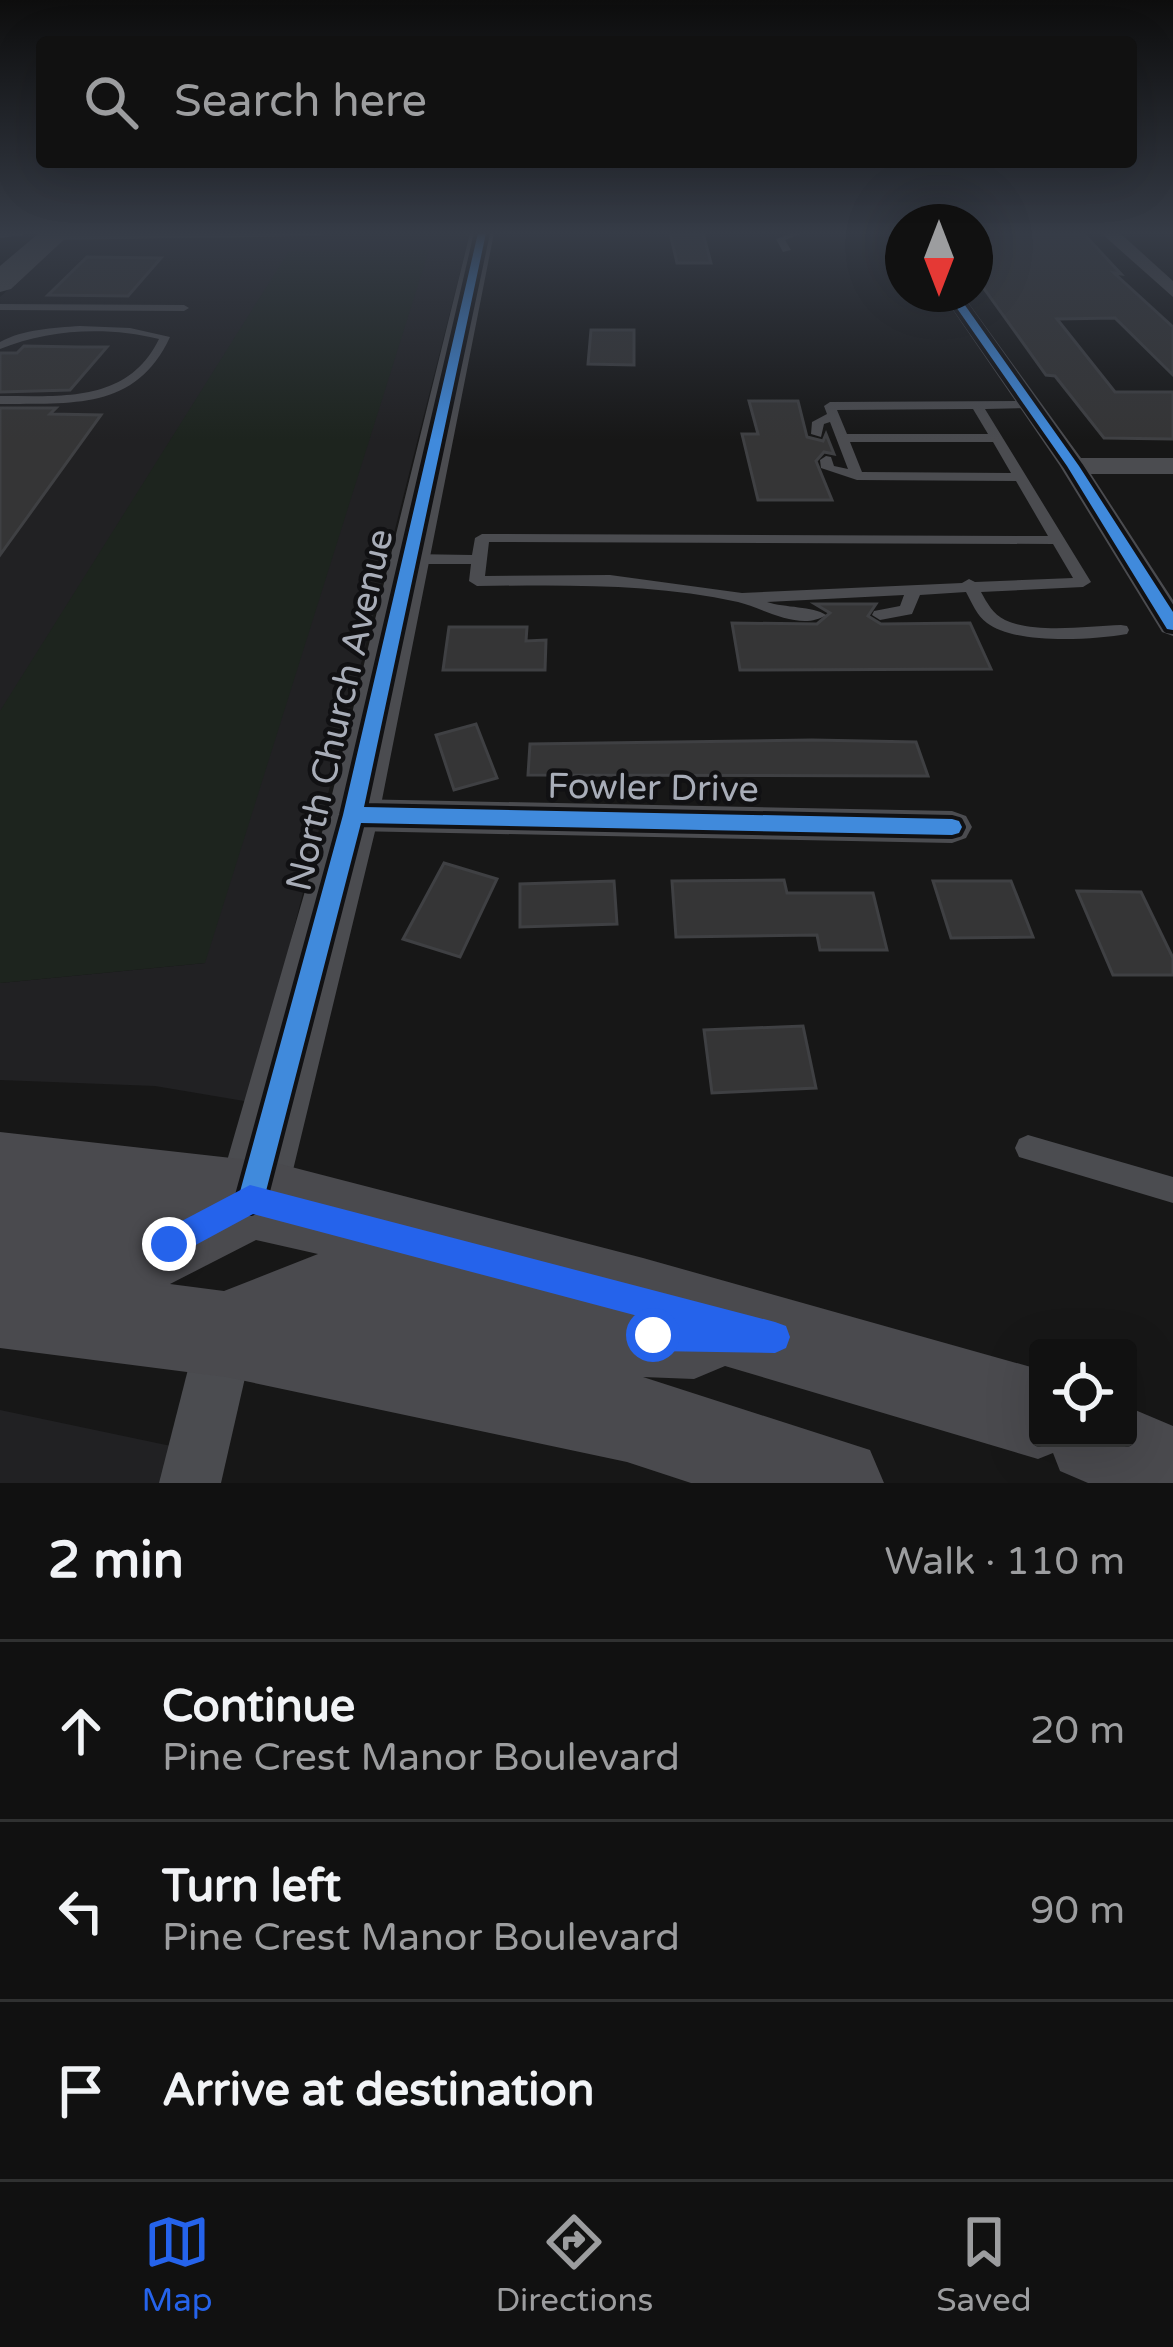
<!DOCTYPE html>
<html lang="en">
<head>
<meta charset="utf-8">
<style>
	body { margin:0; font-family:"Varela Round",sans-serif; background:#1e1f1f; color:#f1f3f6 }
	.controls { position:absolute; right:36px; bottom:36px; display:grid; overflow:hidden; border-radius:12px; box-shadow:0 12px 48px #0002 }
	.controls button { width:108px; height:108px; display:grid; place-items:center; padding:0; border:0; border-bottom:3px solid #303131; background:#111; color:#f1f3f6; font:60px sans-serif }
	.compass { position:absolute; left:885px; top:204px; width:108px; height:108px; border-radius:50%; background:#111; box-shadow:0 12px 48px #0002; rotate:180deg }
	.stop { position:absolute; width:36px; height:36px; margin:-27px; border:9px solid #2563eb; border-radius:50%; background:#fff }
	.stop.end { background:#2563eb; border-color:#fff; box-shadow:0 3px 12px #0008 }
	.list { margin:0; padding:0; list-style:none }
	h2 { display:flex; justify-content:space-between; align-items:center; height:156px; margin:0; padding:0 48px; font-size:51px }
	h2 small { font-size:39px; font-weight:400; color:#9c9d9f }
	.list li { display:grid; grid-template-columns:78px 1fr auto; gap:36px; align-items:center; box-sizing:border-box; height:180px; padding:0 48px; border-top:3px solid #303131 }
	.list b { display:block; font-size:45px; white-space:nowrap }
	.list p { margin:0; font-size:39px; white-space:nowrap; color:#9c9d9f }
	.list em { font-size:39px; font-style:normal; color:#9c9d9f }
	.icon { flex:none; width:66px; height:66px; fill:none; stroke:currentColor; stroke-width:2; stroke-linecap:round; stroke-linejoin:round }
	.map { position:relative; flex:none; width:1173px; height:1483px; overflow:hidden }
	.search { position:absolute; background:#111; box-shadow:0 12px 48px #0002; left:36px; right:36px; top:36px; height:132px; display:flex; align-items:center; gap:30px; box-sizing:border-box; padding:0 42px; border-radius:12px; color:#9c9d9f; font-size:45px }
	.sheet { height:696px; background:#111 }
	nav { display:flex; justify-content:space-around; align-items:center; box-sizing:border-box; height:168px; border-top:3px solid #303131; background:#111; font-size:33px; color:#9c9d9f }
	nav a { display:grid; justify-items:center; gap:6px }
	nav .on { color:#2563eb }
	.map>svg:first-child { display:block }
	.built { fill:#212123 }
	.green { fill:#1d241e }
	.building { fill:#353536; stroke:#3f4043; stroke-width:3 }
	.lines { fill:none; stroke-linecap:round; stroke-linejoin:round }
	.service { fill:#4b4c50; fill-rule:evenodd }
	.minor { fill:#4b4c50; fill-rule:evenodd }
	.tertiary { fill:#4b4c50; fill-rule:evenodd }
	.secondary { fill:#4a4a4e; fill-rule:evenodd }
	.primary { fill:#4d4f52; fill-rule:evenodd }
	.cycleway-casing { stroke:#111113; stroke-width:8 }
	.cycleway { fill:#408adc; fill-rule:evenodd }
	.route { fill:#2563eb }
	.labels { text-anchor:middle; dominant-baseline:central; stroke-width:9; stroke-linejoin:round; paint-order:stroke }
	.street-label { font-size:36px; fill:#a8adb8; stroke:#111113 }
</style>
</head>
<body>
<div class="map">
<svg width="1173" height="1483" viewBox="0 0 1173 1483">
	<rect width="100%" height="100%" fill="#171717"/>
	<g class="built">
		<path d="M70 233H470L250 1102 155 1086 0 1080V983L205 963 0 711V297Z"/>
		<path d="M0 1410 171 1446 162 1483H0Z"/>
	</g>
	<path class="green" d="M429 250 205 963 0 983V711L289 251Z"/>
	<g class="building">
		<path d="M670 233H703L711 263H677Z"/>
		<path d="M1083 233 1121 274 1114 273 1173 327V375L1115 318 1057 319 1115 392H1173V439L1104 438 1055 376 1046 375 975 276V234Z"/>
		<path d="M87 257 161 258 128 296 48 295Z"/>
		<path d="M591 330H634V365L588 364Z"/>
		<path d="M24 346 80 347H107L70 390 0 392V353H17Z"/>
		<path d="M749 401H798L807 437 823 441 826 434 834 454 824 452 816 461 832 500H758L742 434H758Z"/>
		<path d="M0 408H56L50 414 101 415 0 555Z"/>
		<path d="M815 604H876L868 616 881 624 970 623 991 669 740 670 732 623 817 624 830 613Z"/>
		<path d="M449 627H527L526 641 546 640 545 670H443Z"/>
		<path d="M476 724 497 778 454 790 436 735Z"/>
		<path d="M812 740 916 742 928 776 528 775 530 744Z"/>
		<path d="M444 863 497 879 460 957 403 939Z"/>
		<path d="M784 880 787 893H873L887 950H820L817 935 676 937 672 881Z"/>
		<path d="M614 881 617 924 520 927V884Z"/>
		<path d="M933 881H1011L1033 937 951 938Z"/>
		<path d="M1077 891 1141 892 1173 958V975H1113Z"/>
		<path d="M803 1026 816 1088 712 1093 704 1030Z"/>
	</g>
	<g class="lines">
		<g class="service">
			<path d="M0 233H21L23 235 0 238Z"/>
			<path d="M154 233H323L319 236 52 240 48 237 52 234Z"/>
			<path d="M791 233H803L785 240 791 250 783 252 776 239Z"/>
			<path d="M0 304 184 305 189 308 184 311 0 310Z"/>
			<path d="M80 326 130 328 170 337C136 411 71 403 0 404V396C62 396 128 403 159 339 108 326 48 329 0 349V342C24 329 53 328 80 326Z"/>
			<path d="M1030 401 1036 405 1034 408 985 409 1091 582 1083 587 981 592C987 603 993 614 1005 620 1035 634 1089 626 1121 625L1127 626 1129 630 1127 634C1092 640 1016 645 987 623 977 616 972 603 966 592L920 595 912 614 880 620 872 615 874 611 900 606 904 595 767 602C785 608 813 606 826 615 801 632 763 608 738 602 652 583 564 585 477 586L469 581 471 564H410L403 559 410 554 472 555 475 538 482 534 1048 536 1016 481 857 480 821 468 820 460 826 456 831 457 834 466 848 469 830 422 824 424 821 437 811 434 812 422 827 414 824 406 830 402ZM973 409 988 434H847L837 410ZM850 442H993L1011 473 862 472ZM489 542 1053 544 1073 578 975 582 969 579 962 583 742 593 610 575 485 576Z"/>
			<path d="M1028 1135 1173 1177V1203L1019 1157 1015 1148 1019 1139Z"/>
		</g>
		<g class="minor">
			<path d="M1101 233H1120L1173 281V297Z"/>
			<path d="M942 294H962L1081 458H1173V474H1091L1173 600V636L1162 632 1060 466Z"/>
			<path d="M353 799 952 811 966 816 972 827 966 838 952 843 353 831 339 826 334 815 339 804Z"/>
			<path d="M226 1305 246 1314 255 1334 221 1483H159L197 1334 206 1314Z"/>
		</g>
		<path class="tertiary" d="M470 233H494L379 815 286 1199 276 1224 251 1234 226 1224 216 1199 327 815Z"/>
		<path class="secondary" d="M0 1132 276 1163 643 1258 1038 1369V1438H1128V1407L1173 1426V1483H1088L1060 1471 1053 1453 1038 1459 725 1366 694 1379 643 1377 870 1450 884 1483H691L627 1462 226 1377 0 1348ZM256 1240 318 1254 224 1291 170 1284Z"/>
		<path class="primary" d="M39 233H71L11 289 0 292V266Z"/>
		<defs>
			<g id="cycleway">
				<path d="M478 233H486L364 807 952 819 959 821 962 827 959 833 952 835 361 823 264 1199 260 1208 251 1212 242 1208 238 1199 343 815Z"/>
				<path d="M947 294H957L1079 466 1173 612V630L1167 629 1067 466Z"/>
			</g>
		</defs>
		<use href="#cycleway" class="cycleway-casing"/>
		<use href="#cycleway" class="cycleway"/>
	</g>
	<linearGradient id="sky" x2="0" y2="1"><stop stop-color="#0d0d0d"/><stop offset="0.53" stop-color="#363c47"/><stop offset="1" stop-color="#363c47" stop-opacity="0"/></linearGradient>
	<rect width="1173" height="440" fill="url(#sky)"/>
	<path class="route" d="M250 1185 775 1322 786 1326 790 1337 786 1348 775 1353 653 1351 642 1346 638 1335 642 1324 653 1320 253 1214 179 1254 169 1259 159 1254 154 1244 159 1233Z"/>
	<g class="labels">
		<g class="street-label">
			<text transform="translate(340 710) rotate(-77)">North Church Avenue</text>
			<text transform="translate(653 788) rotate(1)">Fowler Drive</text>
		</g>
	</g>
</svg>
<div class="controls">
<button><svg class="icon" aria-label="locate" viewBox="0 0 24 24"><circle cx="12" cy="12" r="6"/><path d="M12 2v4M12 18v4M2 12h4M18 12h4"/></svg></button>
</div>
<svg class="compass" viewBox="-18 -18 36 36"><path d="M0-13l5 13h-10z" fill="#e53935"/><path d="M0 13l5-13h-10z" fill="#9c9d9f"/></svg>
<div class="stop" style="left:653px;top:1335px"></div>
<div class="stop end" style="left:169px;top:1244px"></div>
<div class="search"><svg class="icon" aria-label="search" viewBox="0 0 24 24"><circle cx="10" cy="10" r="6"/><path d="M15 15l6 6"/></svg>Search here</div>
</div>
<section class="sheet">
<h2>2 min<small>Walk · 110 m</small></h2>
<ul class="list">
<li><svg class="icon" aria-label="ahead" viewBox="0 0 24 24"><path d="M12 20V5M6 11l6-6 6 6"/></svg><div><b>Continue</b><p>Pine Crest Manor Boulevard</p></div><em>20 m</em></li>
<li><svg class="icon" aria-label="left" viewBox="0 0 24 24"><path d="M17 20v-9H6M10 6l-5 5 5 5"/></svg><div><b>Turn left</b><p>Pine Crest Manor Boulevard</p></div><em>90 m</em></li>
<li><svg class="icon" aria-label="arrive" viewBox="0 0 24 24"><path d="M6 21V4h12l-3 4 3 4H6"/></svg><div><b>Arrive at destination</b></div></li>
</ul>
</section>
<nav>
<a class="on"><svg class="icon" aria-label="map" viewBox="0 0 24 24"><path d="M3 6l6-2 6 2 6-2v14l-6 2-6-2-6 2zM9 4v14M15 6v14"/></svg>Map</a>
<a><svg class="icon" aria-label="directions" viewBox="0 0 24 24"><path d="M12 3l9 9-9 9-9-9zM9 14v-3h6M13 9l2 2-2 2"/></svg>Directions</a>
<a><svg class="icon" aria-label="saved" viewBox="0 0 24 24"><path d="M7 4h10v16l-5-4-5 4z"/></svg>Saved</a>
</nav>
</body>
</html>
